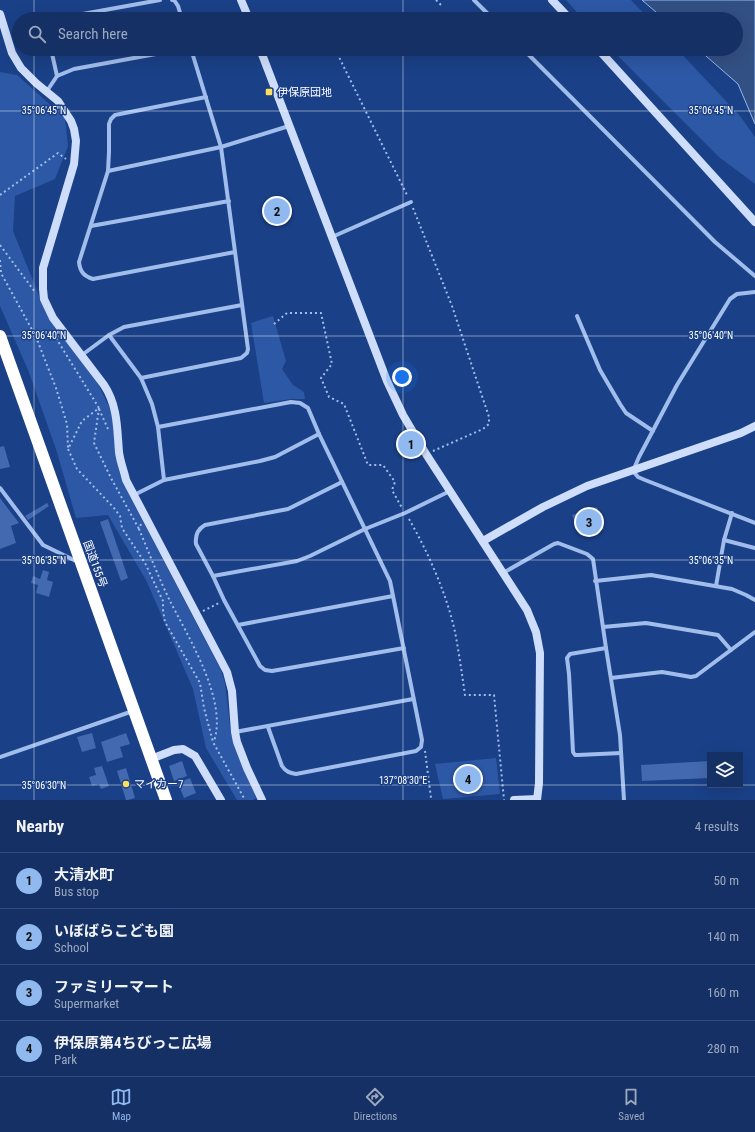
<!DOCTYPE html>
<html lang="en">
<head>
<meta charset="utf-8">
<style>
	body { margin:0; font-family:"Roboto Condensed","Noto Sans JP",sans-serif; background:#1d386b; color:#f1f3f6 }
	.controls { position:absolute; right:12px; bottom:12px; display:grid; overflow:hidden; border-radius:0px; box-shadow:0 4px 16px #0002 }
	.controls button { width:36px; height:36px; display:grid; place-items:center; padding:0; border:0; border-bottom:1px solid #334b79; background:#143065; color:#f1f3f6; font:20px sans-serif }
	.you { position:absolute; left:402px; top:377px; width:14px; height:14px; margin:-10px; border:3px solid #fff; border-radius:50%; background:#1a73e8; box-shadow:0 0 0 6px #1a73e833 }
	.badge { display:grid; place-items:center; width:26px; height:26px; border-radius:50%; background:#90b9f0; color:#111; font-size:13px; font-weight:700 }
	.pin { position:absolute; translate:-50% -50%; border:2px solid #fff; box-shadow:0 1px 4px #0006 }
	.list { margin:0; padding:0; list-style:none }
	h2 { display:flex; justify-content:space-between; align-items:center; height:52px; margin:0; padding:0 16px; font-size:17px }
	h2 small { font-size:13px; font-weight:400; color:#9da9bf }
	.list li { display:grid; grid-template-columns:26px 1fr auto; gap:12px; align-items:center; box-sizing:border-box; height:56px; padding:0 16px; border-top:1px solid #334b79 }
	.list b { display:block; font-size:15px; white-space:nowrap }
	.list p { margin:0; font-size:13px; white-space:nowrap; color:#9da9bf }
	.list em { font-size:13px; font-style:normal; color:#9da9bf }
	.icon { flex:none; width:22px; height:22px; fill:none; stroke:currentColor; stroke-width:2; stroke-linecap:round; stroke-linejoin:round }
	.map { position:relative; flex:none; width:755px; height:800px; overflow:hidden }
	.search { position:absolute; background:#143065; box-shadow:0 4px 16px #0002; left:12px; right:12px; top:12px; height:44px; display:flex; align-items:center; gap:10px; box-sizing:border-box; padding:0 14px; border-radius:22px; color:#9da9bf; font-size:15px }
	.sheet { height:276px; background:#143065 }
	nav { display:flex; justify-content:space-around; align-items:center; box-sizing:border-box; height:56px; border-top:1px solid #334b79; background:#143065; font-size:11px; color:#9da9bf }
	nav a { display:grid; justify-items:center; gap:2px }
	nav .on { color:#90b9f0 }
	.map>svg:first-child { display:block }
	.green { fill:#2d58a5 }
	.water { fill:#335084; stroke:#94b6ee }
	.building { fill:#4369b0 }
	.lines { fill:none; stroke-linecap:round; stroke-linejoin:round }
	.path { stroke:#a1bdec; stroke-width:2; stroke-dasharray:2 3; stroke-linecap:butt }
	.street { stroke:#a1bdec; stroke-width:4 }
	.secondary { stroke:#ceddf9; stroke-width:8 }
	.highway { stroke:#fff; stroke-width:12 }
	.ticks { fill:none; stroke:#fff; stroke-width:1; stroke-opacity:0.45 }
	.poi-dot { fill:#fede5d; stroke:#1a4087; stroke-width:1.5 }
	.labels { text-anchor:middle; dominant-baseline:central; stroke-width:3; stroke-linejoin:round; paint-order:stroke }
	.poi-label { font-size:11px; fill:#fff; stroke:#1a4087; text-anchor:start }
	.street-label { font-size:11px; fill:#fff; stroke:#1a4087 }
	.ticks-label { font-size:10px; text-anchor:middle; fill:#fff; stroke:#1a4087; stroke-width:3; stroke-linejoin:round; paint-order:stroke }
</style>
</head>
<body>
<div class="map">
<svg width="755" height="800" viewBox="0 0 755 800">
	<rect width="100%" height="100%" fill="#1a4087"/>
	<g class="green">
		<path d="M566 0H631L649 19H583Z"/>
		<path d="M611 49H677L740 116 755 137V184L719 157Z"/>
		<path d="M0 72 17 75 65 118 68 146 55 179 15 196 13 231 40 298 53 322 99 386 112 413 118 468 130 497 220 668 225 683 231 734 256 798 253 800H237L206 748 193 689 147 582 108 515 76 518 56 449 28 370 0 306Z"/>
		<path d="M273 316 286 361 282 369 293 385 304 392 305 399H291L264 403 251 323Z"/>
		<path d="M496 758 500 794 443 799 435 764Z"/>
	</g>
	<path class="water" d="M642 0H755V124L738 84 698 49H736V19H664Z"/>
	<g class="building">
		<path d="M4 446 10 467 0 469V447Z"/>
		<path d="M0 498 19 523 11 526 16 543 0 549Z"/>
		<path d="M47 503 49 506 28 520 25 516Z"/>
		<path d="M597 507 604 529 580 535 572 515Z"/>
		<path d="M108 519 128 578 121 581 100 522Z"/>
		<path d="M43 570 49 572 47 580 53 582 49 597 36 593 38 585 31 583 33 576 40 579Z"/>
		<path d="M92 733 96 748 82 752 77 737Z"/>
		<path d="M126 733 130 744 120 747 123 757 107 762 101 742Z"/>
		<path d="M182 761 187 776 174 781 169 766Z"/>
		<path d="M710 761V778L642 781 641 765Z"/>
		<path d="M102 766 109 786 101 789 99 784 92 786 89 777 96 775 94 768Z"/>
		<path d="M126 768 135 798 128 800H126L117 771Z"/>
		<path d="M190 778 196 793 184 798 178 783Z"/>
	</g>
	<g class="lines">
		<g class="path">
			<path d="M436 0 443 7"/>
			<path d="M256 19C273 14 285 13 302 19"/>
			<path d="M335 49 408 197"/>
			<path d="M0 195 58 153 66 159"/>
			<path d="M413 208 452 306 489 417V424L483 429 433 451"/>
			<path d="M0 245 35 292"/>
			<path d="M0 260 1 273 36 337 56 388 67 424 68 448"/>
			<path d="M274 324 287 313H321L332 364 321 378 329 397 344 404 368 465H383L395 482 392 490 402 508"/>
			<path d="M56 338 99 408 82 421 68 449 77 469 114 508 120 516 122 528 145 563 163 601V610L165 622 200 683 204 708 213 742 245 800"/>
			<path d="M99 408 94 443 111 478 139 529"/>
			<path d="M99 409 108 429"/>
			<path d="M409 519C428 552 447 595 455 632 459 653 462 674 465 695H494L504 800"/>
			<path d="M141 524 139 529C149 553 158 576 169 599 187 635 228 700 214 741"/>
			<path d="M203 611 219 603"/>
			<path d="M425 751 431 798"/>
		</g>
		<g class="street">
			<path d="M172 0H174L178 6 182 19"/>
			<path d="M474 0 493 19"/>
			<path d="M55 19 160 0"/>
			<path d="M523 49 715 242 755 276"/>
			<path d="M57 76 74 69 183 49"/>
			<path d="M47 91 57 76 51 49"/>
			<path d="M206 97 115 115 111 119 109 124V152L108 171 79 262C80 272 84 276 93 279L235 252"/>
			<path d="M108 171 221 147 289 126"/>
			<path d="M91 226 229 201"/>
			<path d="M332 237 411 202"/>
			<path d="M755 292 737 294 730 299 677 385 639 457 633 471 638 477 645 480 755 523"/>
			<path d="M577 316 600 370 620 404 626 413 653 431"/>
			<path d="M109 335 141 378 152 404 158 427 164 480 134 495"/>
			<path d="M82 355 109 335 124 327 242 305"/>
			<path d="M141 378 241 358 247 353 248 349 221 147 191 49"/>
			<path d="M158 427 291 402 300 403 308 408 319 434 390 581 422 740 421 747 416 751 296 774C290 773 286 772 282 766L268 727"/>
			<path d="M164 480 260 461 275 457 319 434"/>
			<path d="M342 482 288 509 205 525C198 529 195 536 196 544L213 576 224 600 260 666 265 670 272 671 404 648"/>
			<path d="M0 488 43 545 78 562"/>
			<path d="M724 540 755 548"/>
			<path d="M503 573 554 544 558 543 587 554 593 559 606 648 620 735 624 800"/>
			<path d="M213 576 297 561 310 556 365 529 405 513 450 491"/>
			<path d="M595 581 651 575 732 589 746 595 755 600"/>
			<path d="M716 586 724 540 732 513"/>
			<path d="M238 625 393 596"/>
			<path d="M603 627 646 623 718 635 731 650"/>
			<path d="M606 648 570 654 567 658 569 674 573 752 575 755H578L621 753"/>
			<path d="M611 678 662 672 691 677 696 676 755 632"/>
			<path d="M235 732 413 699"/>
			<path d="M0 757 133 711"/>
		</g>
		<g class="secondary">
			<path d="M241 0 249 19"/>
			<path d="M552 0 570 19"/>
			<path d="M0 14 12 53 21 68 36 83 58 101 71 121 74 129 76 141 74 164 43 268V289L44 299 53 318 104 385C118 406 117 429 119 452 120 461 124 471 126 480L227 672 232 691 235 732 237 742 247 768 262 800"/>
			<path d="M260 49 387 381 403 415 426 454 527 610 536 632 540 653 539 783 537 800"/>
			<path d="M598 49 755 222"/>
			<path d="M483 541 543 507 587 486 741 433 755 426"/>
			<path d="M151 759 174 750 183 749 195 756 221 800"/>
			<path d="M514 800 537 799"/>
		</g>
		<path class="highway" d="M0 336 166 800"/>
	</g>
	<path class="ticks" d="M34 0V19M403 0V19M34 49V800M403 49V800M0 111H755M0 336H755M0 560H755M0 785H755"/>
	<g class="poi-dot">
		<rect x="265" y="88" width="8" height="8" rx="2"/>
		<circle cx="126" cy="784" r="4"/>
	</g>
	<g class="labels">
		<g class="poi-label">
			<text x="277" y="92">伊保原団地</text>
			<text x="134" y="784">マイカー7</text>
		</g>
		<g class="street-label">
			<text transform="translate(95 564) rotate(70)">国道155号</text>
		</g>
	</g>
	<g class="ticks-label">
		<text x="44" y="114">35°06'45"N</text>
		<text x="711" y="114">35°06'45"N</text>
		<text x="44" y="339">35°06'40"N</text>
		<text x="711" y="339">35°06'40"N</text>
		<text x="44" y="564">35°06'35"N</text>
		<text x="711" y="564">35°06'35"N</text>
		<text x="403" y="784">137°08'30"E</text>
		<text x="44" y="789">35°06'30"N</text>
	</g>
</svg>
<div class="controls">
<button><svg class="icon" aria-label="layers" viewBox="0 0 24 24"><path d="M12 4l9 5-9 5-9-5zM3 14l9 5 9-5"/></svg></button>
</div>
<div class="you"></div>
<div class="pin badge" style="left:411px;top:444px">1</div>
<div class="pin badge" style="left:277px;top:211px">2</div>
<div class="pin badge" style="left:589px;top:522px">3</div>
<div class="pin badge" style="left:468px;top:779px">4</div>
<div class="search"><svg class="icon" aria-label="search" viewBox="0 0 24 24"><circle cx="10" cy="10" r="6"/><path d="M15 15l6 6"/></svg>Search here</div>
</div>
<section class="sheet">
<h2>Nearby<small>4 results</small></h2>
<ul class="list">
<li><span class="badge">1</span><div><b>大清水町</b><p>Bus stop</p></div><em>50 m</em></li>
<li><span class="badge">2</span><div><b>いぼばらこども園</b><p>School</p></div><em>140 m</em></li>
<li><span class="badge">3</span><div><b>ファミリーマート</b><p>Supermarket</p></div><em>160 m</em></li>
<li><span class="badge">4</span><div><b>伊保原第4ちびっこ広場</b><p>Park</p></div><em>280 m</em></li>
</ul>
</section>
<nav>
<a class="on"><svg class="icon" aria-label="map" viewBox="0 0 24 24"><path d="M3 6l6-2 6 2 6-2v14l-6 2-6-2-6 2zM9 4v14M15 6v14"/></svg>Map</a>
<a><svg class="icon" aria-label="directions" viewBox="0 0 24 24"><path d="M12 3l9 9-9 9-9-9zM9 14v-3h6M13 9l2 2-2 2"/></svg>Directions</a>
<a><svg class="icon" aria-label="saved" viewBox="0 0 24 24"><path d="M7 4h10v16l-5-4-5 4z"/></svg>Saved</a>
</nav>
</body>
</html>
